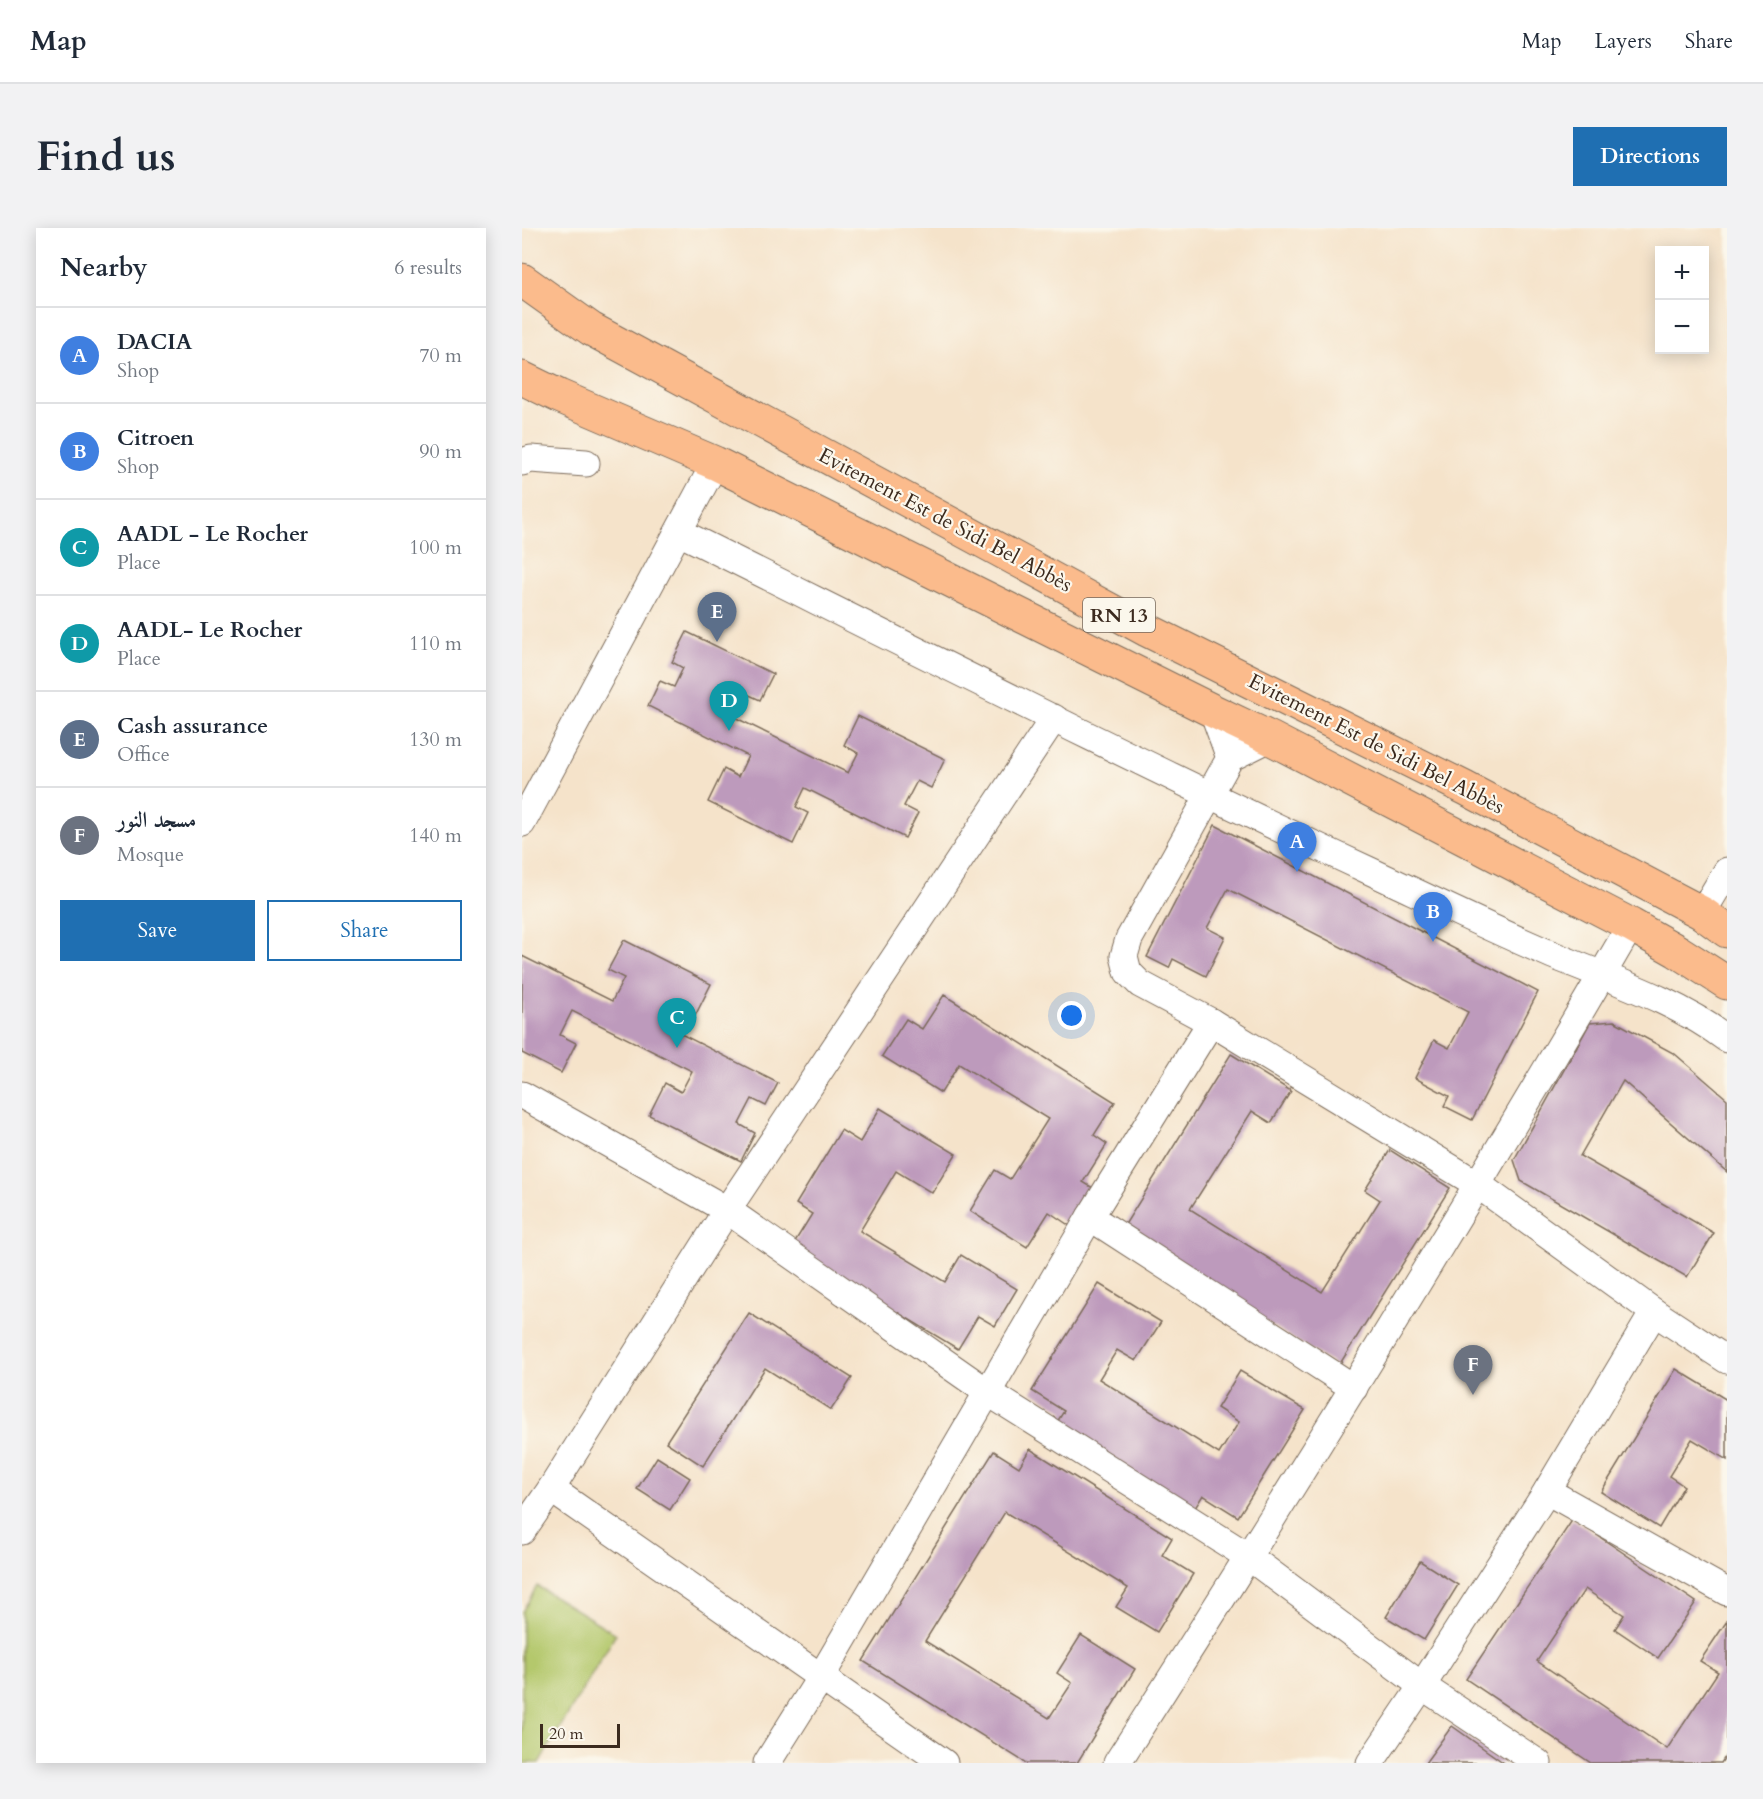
<!DOCTYPE html>
<html lang="en">
<head>
<meta charset="utf-8">
<style>
	body { margin:0; font-family:Cardo,Amiri,serif; background:#f2f2f3; color:#1f2937 }
	.controls { position:absolute; right:18px; top:18px; display:grid; overflow:hidden; border-radius:0px; box-shadow:0 3px 15px #0003 }
	.controls button { width:54px; height:54px; display:grid; place-items:center; padding:0; border:0; border-bottom:2px solid #e0e1e3; background:#fff; color:#1f2937; font:30px sans-serif }
	.scale { position:absolute; left:18px; bottom:15px; width:80px; box-sizing:border-box; padding-left:6px; border:3px solid #3b2a1e; border-top:0; font-size:16px; line-height:21px; white-space:nowrap; color:#3b2a1e; -webkit-text-stroke:4px #fbf7ec; paint-order:stroke }
	.you { position:absolute; left:550px; top:788px; width:21px; height:21px; margin:-15px; border:4px solid #fff; border-radius:50%; background:#1a73e8; box-shadow:0 0 0 9px #1a73e833 }
	.badge { display:grid; place-items:center; width:39px; height:39px; border-radius:50%; background:#1f6fb2; color:#fff; font-size:20px; font-weight:700 }
	.pin { position:absolute; translate:-50% -50px; filter:drop-shadow(0 2px 3px #0008) }
	.pin::after { content:''; position:absolute; top:32px; width:21px; height:18px; background:inherit; clip-path:polygon(0 0,100% 0,50% 100%) }
	.list { margin:0; padding:0; list-style:none }
	h2 { display:flex; justify-content:space-between; align-items:center; height:78px; margin:0; padding:0 24px; font-size:26px }
	h2 small { font-size:20px; font-weight:400; color:#747a83 }
	.list li { display:grid; grid-template-columns:39px 1fr auto; gap:18px; align-items:center; box-sizing:border-box; height:96px; padding:0 24px; border-top:2px solid #e0e1e3 }
	.list b { display:block; font-size:22px; white-space:nowrap }
	.list p { margin:0; font-size:20px; white-space:nowrap; color:#747a83 }
	.list em { font-size:20px; font-style:normal; color:#747a83 }
	.actions { display:flex; gap:12px; padding:18px 24px }
	.actions a { flex:1; padding:14px 0; border:2px solid #1f6fb2; border-radius:0px; text-align:center; font-size:21px; color:#1f6fb2 }
	.actions .main { background:#1f6fb2; color:#fff }
	.map { position:relative; flex:none; width:1205px; height:1535px; overflow:hidden; border-radius:0px }
	header { display:flex; align-items:center; gap:36px; box-sizing:border-box; height:84px; padding:0 30px; background:#fff; border-bottom:2px solid #e0e1e3 }
	header strong { font-size:28px }
	nav { display:flex; gap:33px; margin-inline-start:auto; font-size:21px }
	.intro { display:flex; align-items:center; justify-content:space-between; box-sizing:border-box; height:144px; padding:0 36px }
	h1 { margin:0; font-size:42px }
	.button { padding:15px 27px; border-radius:0px; background:#1f6fb2; color:#fff; font-size:21px; font-weight:700 }
	main { display:flex; gap:36px; padding:0 36px }
	aside { flex:1; background:#fff; border-radius:0px; box-shadow:0 3px 15px #0003 }
	.map>svg:first-child { display:block }
	.green { fill:#b4c86c; stroke:#787945; stroke-width:1.5 }
	.building { fill:#bd9abc }
	.lines { fill:none; stroke-linecap:round; stroke-linejoin:round }
	.minor-casing { stroke:#7c6b5a; stroke-width:29 }
	.highway-casing { stroke:#7c6b5a; stroke-width:35 }
	.minor { stroke:#fff; stroke-width:27 }
	.highway { stroke:#fbbb8c; stroke-width:33 }
	.labels { text-anchor:middle; dominant-baseline:central; stroke-width:4.5; stroke-linejoin:round; paint-order:stroke }
	.shield { fill:#fbf7ec; stroke:#75685c; stroke-width:1.5 }
	.shield-label { font-size:20px; font-weight:bold; fill:#3b2a1e }
	.street-label { font-size:21px; fill:#3b2a1e; stroke:#fbf7ec }
</style>
</head>
<body>
<header>
<strong>Map</strong>
<nav><a>Map</a><a>Layers</a><a>Share</a></nav>
</header>
<div class="intro"><h1>Find us</h1><a class="button">Directions</a></div>
<main>
<aside>
<h2>Nearby<small>6 results</small></h2>
<ul class="list">
<li><span class="badge" style="background:#3f7fe0">A</span><div><b>DACIA</b><p>Shop</p></div><em>70 m</em></li>
<li><span class="badge" style="background:#3f7fe0">B</span><div><b>Citroen</b><p>Shop</p></div><em>90 m</em></li>
<li><span class="badge" style="background:#0f9aa8">C</span><div><b>AADL - Le Rocher</b><p>Place</p></div><em>100 m</em></li>
<li><span class="badge" style="background:#0f9aa8">D</span><div><b>AADL- Le Rocher</b><p>Place</p></div><em>110 m</em></li>
<li><span class="badge" style="background:#5c6f8a">E</span><div><b>Cash assurance</b><p>Office</p></div><em>130 m</em></li>
<li><span class="badge" style="background:#6b7280">F</span><div><b>مسجد النور</b><p>Mosque</p></div><em>140 m</em></li>
</ul>
<div class="actions"><a class="main">Save</a><a>Share</a></div>
</aside>
<div class="map">
<svg width="1205" height="1535" viewBox="0 0 1205 1535">
	<rect width="100%" height="100%" fill="#fbf7ec"/>
	<filter id="ink" filterUnits="userSpaceOnUse"><feTurbulence type="fractalNoise" baseFrequency=".0167" numOctaves="2"/><feDisplacementMap in="SourceGraphic" scale="12" xChannelSelector="R" yChannelSelector="G"/><feConvolveMatrix kernelMatrix="1 2 1 2 8 2 1 2 1" color-interpolation-filters="sRGB"/></filter>
	<filter id="wash" filterUnits="userSpaceOnUse"><feTurbulence type="fractalNoise" baseFrequency=".008" numOctaves="4" result="noise"/><feDisplacementMap in="SourceGraphic" scale="24" xChannelSelector="R" yChannelSelector="G"/><feGaussianBlur stdDeviation="1.35" result="paint"/><feColorMatrix in="noise" values="0 0 0 0 0 0 0 0 0 0 0 0 0 0 0 0 0 1.4 0 .05"/><feComposite in="paint" operator="in"/></filter>
	<g filter="url(#wash)">
		<rect width="100%" height="100%" fill="#f5e3ca"/>
		<path class="green" d="M15 1358 94 1406 17 1535H0V1384Z"/>
		<g id="blocks">
			<g class="building">
				<path d="M165 404 251 446 238 472 221 464 210 488 326 545 336 525 322 517 336 488 423 531 409 560 395 553 382 578 396 585 383 610 283 560 274 579 286 585 271 616 186 574 202 541 216 549 226 528 126 478 138 453 152 459 161 440 150 434Z"/>
				<path d="M693 597 1016 764 950 892 922 878 927 868 893 850 912 812 927 820 946 784 706 661 685 700 703 709 684 748 651 731 647 740 625 729Z"/>
				<path d="M102 712 189 756 174 786 160 780 149 801 256 855 244 878 230 871 217 896 233 905 219 933 127 887 143 855 159 864 170 843 50 783 38 807 54 815 39 845 0 825V728L90 773 102 750 86 742Z"/>
				<path d="M422 767 593 874 572 907 585 916 561 954 571 960 548 998 527 984 505 1019 448 983 473 942 488 951 526 891 437 836 419 865 360 828 384 791 400 801Z"/>
				<path d="M1092 793 1153 826 1205 871V944L1101 853 1058 928 1192 1005 1165 1049 999 953 992 932 1068 795Z"/>
				<path d="M709 826 769 863 749 895 730 883 668 981 800 1064 858 972 843 962 868 922 928 960 816 1139 599 1003Z"/>
				<path d="M358 880 434 926 410 965 374 943 338 1003 423 1054 439 1027 495 1061 473 1098 456 1088 436 1121 269 1020 290 986 274 976 319 902 338 914Z"/>
				<path d="M577 1056 639 1094 614 1133 595 1122 577 1151 697 1226 717 1194 695 1180 718 1143 783 1182 716 1289 681 1267 670 1285 532 1199 542 1183 510 1163Z"/>
				<path d="M227 1085 330 1150 309 1182 243 1140 181 1238 144 1214Z"/>
				<path d="M1154 1141 1205 1172V1232L1170 1211 1147 1248 1162 1258 1137 1300 1079 1264Z"/>
				<path d="M508 1221 650 1310 640 1327 671 1346 635 1404 594 1379 606 1360 483 1284 403 1413 527 1490 550 1455 535 1445 559 1407 613 1441 555 1535H504L341 1433 472 1223 497 1239Z"/>
				<path d="M135 1229 168 1250 148 1282 115 1261Z"/>
				<path d="M1051 1291 1174 1374 1136 1430 1093 1401 1102 1387 1063 1361 1015 1433 1145 1521 1196 1444 1178 1433 1205 1393V1526L1199 1535H1069L944 1451Z"/>
				<path d="M898 1333 936 1357 902 1412 864 1389Z"/>
				<path d="M930 1498 982 1535H903Z"/>
			</g>
		</g>
	</g>
	<g filter="url(#ink)">
		<use href="#blocks" fill-opacity="0" stroke="#7c6b5a" stroke-width="1.5"/>
		<g class="lines">
			<defs>
				<g id="minor">
					<path d="M0 234 9 231 64 235"/>
					<path d="M157 304C386 418 614 534 846 642 906 670 965 699 1026 725 1087 751 1152 771 1205 811"/>
					<path d="M691 483 708 530 748 510"/>
					<path d="M708 530 607 711 602 728 606 744 618 756 689 794 955 956 1132 1084 1205 1132"/>
					<path d="M0 595 193 235"/>
					<path d="M1180 685 1205 643"/>
					<path d="M0 867 205 982 464 1163 727 1329 900 1458 1016 1535"/>
					<path d="M568 989 832 1160"/>
					<path d="M29 1261 422 1535"/>
					<path d="M1025 1263 1205 1364"/>
					<path d="M0 1303 29 1261 205 982 532 490"/>
					<path d="M245 1535 299 1449 568 989 689 794"/>
					<path d="M595 1535C772 1259 944 981 1109 697"/>
					<path d="M848 1535 900 1458 1025 1263 1132 1084"/>
				</g>
				<g id="highway">
					<path d="M0 52 69 101 625 402 943 560 1180 685 1205 703"/>
					<path d="M0 150 37 168 193 235 691 483 748 510 1109 697 1155 723 1205 755"/>
				</g>
			</defs>
			<use href="#minor" class="minor-casing"/>
			<use href="#highway" class="highway-casing"/>
			<use href="#minor" class="minor"/>
			<use href="#highway" class="highway"/>
		</g>
	</g>
	<g class="labels">
		<rect class="shield" x="561" y="370" width="72" height="34" rx="4.5"/>
		<g class="shield-label">
			<text x="597" y="387">RN 13</text>
		</g>
		<g class="street-label">
			<text transform="translate(423 292) rotate(28)">Evitement Est de Sidi Bel Abbès</text>
			<text transform="translate(854 516) rotate(27)">Evitement Est de Sidi Bel Abbès</text>
		</g>
	</g>
</svg>
<div class="controls">
<button>+</button>
<button>−</button>
</div>
<div class="scale">20 m</div>
<div class="you"></div>
<div class="pin badge" style="left:775px;top:644px;background:#3f7fe0">A</div>
<div class="pin badge" style="left:911px;top:714px;background:#3f7fe0">B</div>
<div class="pin badge" style="left:155px;top:820px;background:#0f9aa8">C</div>
<div class="pin badge" style="left:207px;top:503px;background:#0f9aa8">D</div>
<div class="pin badge" style="left:195px;top:414px;background:#5c6f8a">E</div>
<div class="pin badge" style="left:951px;top:1167px;background:#6b7280">F</div>
</div>
</main>
</body>
</html>
